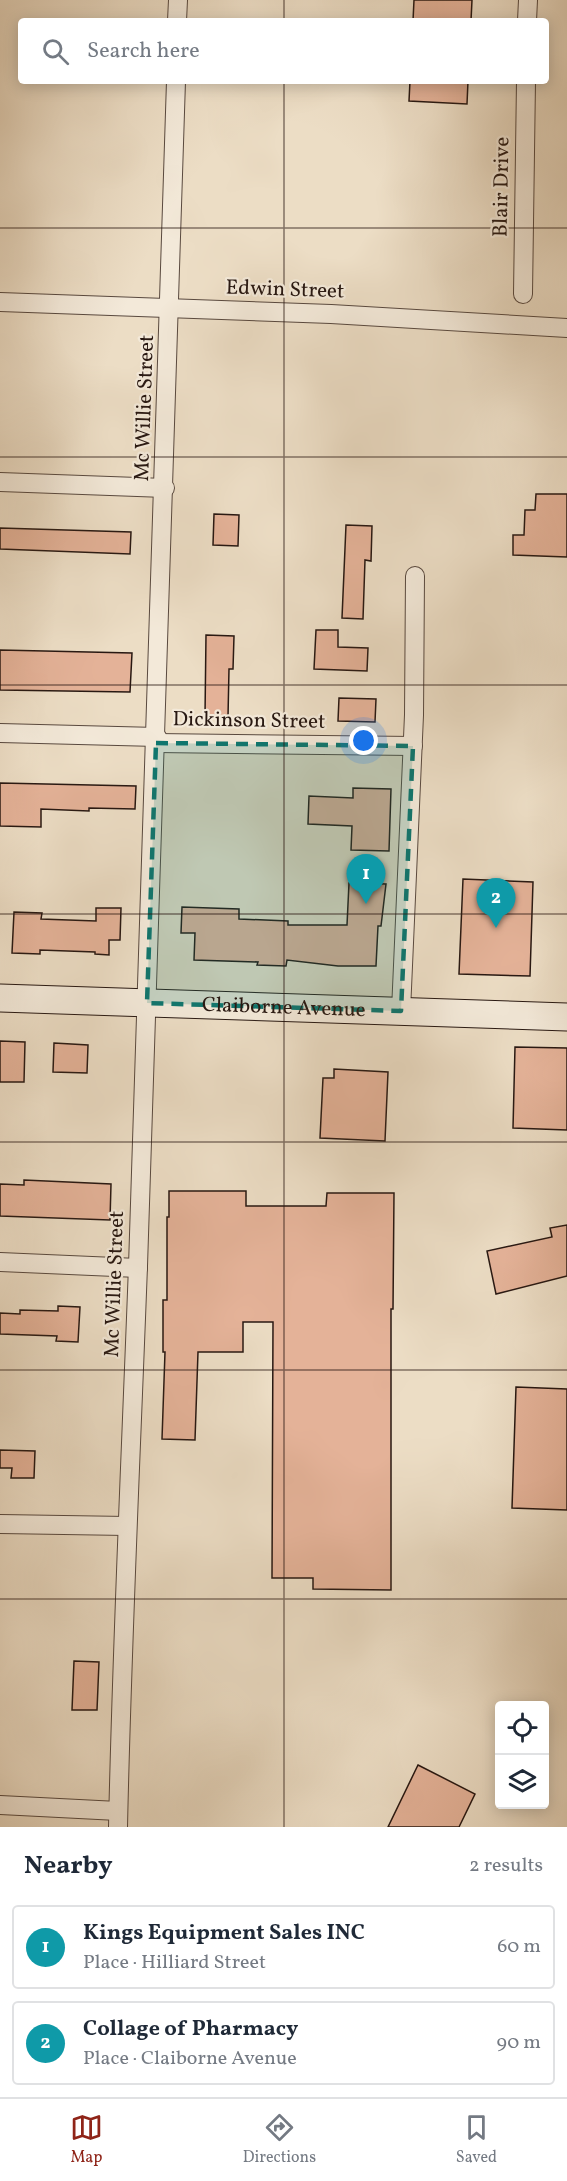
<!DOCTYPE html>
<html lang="en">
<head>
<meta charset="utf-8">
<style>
	body { margin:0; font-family:Vollkorn,serif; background:#f6f6f7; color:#1f2937 }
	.controls { position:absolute; right:18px; bottom:18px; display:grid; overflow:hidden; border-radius:6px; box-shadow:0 3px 15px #0003 }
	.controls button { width:54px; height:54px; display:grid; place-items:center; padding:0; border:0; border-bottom:2px solid #e0e1e3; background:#fff; color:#1f2937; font:30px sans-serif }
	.you { position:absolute; left:364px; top:741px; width:21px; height:21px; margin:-15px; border:4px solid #fff; border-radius:50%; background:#1a73e8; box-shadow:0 0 0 9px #1a73e833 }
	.badge { display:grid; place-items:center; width:39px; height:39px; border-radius:50%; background:#8f2418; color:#fff; font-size:20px; font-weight:700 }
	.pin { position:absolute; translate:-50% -50px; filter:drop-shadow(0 2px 3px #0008) }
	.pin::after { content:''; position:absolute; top:32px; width:21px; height:18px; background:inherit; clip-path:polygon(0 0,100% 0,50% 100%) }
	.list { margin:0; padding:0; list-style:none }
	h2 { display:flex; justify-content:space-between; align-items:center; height:78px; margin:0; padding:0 24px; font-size:26px }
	h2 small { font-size:20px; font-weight:400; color:#747a83 }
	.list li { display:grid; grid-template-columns:39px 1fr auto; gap:18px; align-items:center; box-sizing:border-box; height:84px; margin:0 12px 12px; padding:0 12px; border:2px solid #e0e1e3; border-radius:6px }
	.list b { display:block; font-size:22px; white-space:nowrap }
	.list p { margin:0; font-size:20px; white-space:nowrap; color:#747a83 }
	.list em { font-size:20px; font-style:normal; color:#747a83 }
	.icon { flex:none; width:33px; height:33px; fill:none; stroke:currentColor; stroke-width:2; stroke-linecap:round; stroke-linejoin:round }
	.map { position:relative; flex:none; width:567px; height:1827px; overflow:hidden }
	.search { position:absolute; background:#fff; box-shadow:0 3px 15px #0003; left:18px; right:18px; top:18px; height:66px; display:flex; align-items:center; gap:15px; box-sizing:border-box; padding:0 21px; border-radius:6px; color:#747a83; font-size:22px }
	.sheet { height:270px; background:#fff }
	nav { display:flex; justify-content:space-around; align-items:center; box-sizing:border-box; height:84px; border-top:2px solid #e0e1e3; background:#fff; font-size:16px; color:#747a83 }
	nav a { display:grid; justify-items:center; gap:3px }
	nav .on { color:#8f2418 }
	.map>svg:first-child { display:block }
	.building { fill:#e4b298; stroke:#281812; stroke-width:1.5 }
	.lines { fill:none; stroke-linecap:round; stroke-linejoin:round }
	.street-casing { stroke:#59493f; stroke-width:20 }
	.secondary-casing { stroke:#281812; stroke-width:29 }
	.street { stroke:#f3e9d9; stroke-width:18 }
	.secondary { stroke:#f3e9d9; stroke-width:27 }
	.marked { fill:#0f766e; fill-opacity:0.2; stroke:#0f766e; stroke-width:4.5; stroke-dasharray:12 8; stroke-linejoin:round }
	.grid { fill:none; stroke:#281812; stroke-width:1.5; stroke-opacity:0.55 }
	.labels { text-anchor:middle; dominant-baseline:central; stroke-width:4.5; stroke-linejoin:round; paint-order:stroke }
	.street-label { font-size:21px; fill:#281812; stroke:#f3e9d9 }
</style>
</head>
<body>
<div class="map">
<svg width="567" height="1827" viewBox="0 0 567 1827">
	<rect width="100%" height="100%" fill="#ecddc5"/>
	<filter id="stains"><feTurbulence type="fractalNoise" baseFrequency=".00333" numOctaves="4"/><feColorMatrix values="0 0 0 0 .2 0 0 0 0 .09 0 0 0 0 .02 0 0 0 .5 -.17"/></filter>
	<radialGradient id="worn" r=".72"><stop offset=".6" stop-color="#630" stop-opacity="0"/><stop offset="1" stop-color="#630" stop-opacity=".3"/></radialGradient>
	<g class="building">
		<path d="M414 0H472L471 21H413Z"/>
		<path d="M410 81H468L467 104 409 101Z"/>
		<path d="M536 494H567V557L513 555V535H524L525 510H535Z"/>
		<path d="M214 514 239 515 238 546 213 545Z"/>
		<path d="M346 525 372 526 371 561 365 560 363 619 342 618Z"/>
		<path d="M0 528 131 532 130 554 0 549Z"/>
		<path d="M316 630H338V647L368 648 367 671 314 669Z"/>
		<path d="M206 635 234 636 233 669H229L228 717 205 716Z"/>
		<path d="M0 650 132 653 130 692 0 690Z"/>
		<path d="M339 698 376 699 375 722 338 721Z"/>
		<path d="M0 783 136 786 135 809 89 808V811L41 809V827L0 826Z"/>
		<path d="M353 788 391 789 389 851 351 850 352 826 308 824 309 796 353 798Z"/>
		<path d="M463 879 533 882 530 976 459 974Z"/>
		<path d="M349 883 386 884 381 926H378L376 966H338L287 960 286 966 257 965 258 962 194 960 195 933H181L182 907 239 909V919L288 921V925H347Z"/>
		<path d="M96 908H121L120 940H109V955L95 954V952L40 950V954L12 953 14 912 42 913 41 919 96 921Z"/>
		<path d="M0 1041 25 1042 24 1082H0Z"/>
		<path d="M54 1043 88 1045 87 1073 53 1072Z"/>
		<path d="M515 1047 567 1048V1130L513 1128Z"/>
		<path d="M334 1069 388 1072 385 1141 320 1138 323 1078H334Z"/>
		<path d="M24 1180 111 1184 110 1220 0 1216V1184L24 1185Z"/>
		<path d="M169 1191H246V1206H326L327 1193H394L393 1309H391V1590L313 1589V1578H272L273 1322H243V1352H198L195 1440 162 1439 165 1352H163V1300H167V1217H169Z"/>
		<path d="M567 1225V1276L496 1294 487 1251 552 1237 550 1228Z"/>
		<path d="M58 1306 80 1307 78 1342 56 1341 57 1336 0 1334V1313L20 1314V1310L58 1311Z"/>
		<path d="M516 1387 567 1389V1510L512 1508Z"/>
		<path d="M0 1450 35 1451 34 1478H11L12 1468H0Z"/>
		<path d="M74 1661 99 1662 97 1710H72Z"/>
		<path d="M418 1765 475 1794 459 1827H388Z"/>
	</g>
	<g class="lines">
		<defs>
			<g id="street">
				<path d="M177 21 178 0"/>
				<path d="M527 21 528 0"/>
				<path d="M523 294 526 81"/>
				<path d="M0 302 331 314 567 328"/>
				<path d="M0 482 165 488"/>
				<path d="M0 733 157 737"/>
				<path d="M156 743 413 746"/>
				<path d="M401 1011 414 715 415 576"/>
				<path d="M0 1262 138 1268"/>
				<path d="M0 1524 127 1526"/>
				<path d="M0 1805 118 1811"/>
				<path d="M118 1827C122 1640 131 1453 138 1266 153 871 166 476 176 81"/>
			</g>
			<g id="secondary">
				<path id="s1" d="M0 998 567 1017"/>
			</g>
		</defs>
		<use href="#street" class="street-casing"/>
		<use href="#secondary" class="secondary-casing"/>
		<use href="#street" class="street"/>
		<use href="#secondary" class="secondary"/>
	</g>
	<path class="marked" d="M156 743 413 746 401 1011 147 1003Z"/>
	<path class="grid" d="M284 0V21M284 81V1827M0 228H567M0 457H567M0 685H567M0 914H567M0 1142H567M0 1370H567M0 1599H567"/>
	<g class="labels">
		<g class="street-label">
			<text transform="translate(502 187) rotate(-89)">Blair Drive</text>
			<text transform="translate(285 290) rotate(2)">Edwin Street</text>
			<text transform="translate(145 408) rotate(-88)">Mc Willie Street</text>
			<text transform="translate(249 721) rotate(1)">Dickinson Street</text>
			<text stroke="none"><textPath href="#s1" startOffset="284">Claiborne Avenue</textPath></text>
			<text transform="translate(115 1284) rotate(-88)">Mc Willie Street</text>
		</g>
	</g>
	<rect width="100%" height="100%" filter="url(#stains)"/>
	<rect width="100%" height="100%" fill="url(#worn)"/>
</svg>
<div class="controls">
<button><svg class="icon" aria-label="locate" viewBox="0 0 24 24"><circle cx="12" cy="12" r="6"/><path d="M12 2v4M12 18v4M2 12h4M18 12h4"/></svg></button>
<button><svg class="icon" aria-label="layers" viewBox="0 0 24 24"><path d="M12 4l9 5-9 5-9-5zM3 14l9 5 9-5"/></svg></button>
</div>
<div class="you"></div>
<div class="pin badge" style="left:366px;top:904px;background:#0f9aa8">1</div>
<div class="pin badge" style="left:496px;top:928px;background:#0f9aa8">2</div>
<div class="search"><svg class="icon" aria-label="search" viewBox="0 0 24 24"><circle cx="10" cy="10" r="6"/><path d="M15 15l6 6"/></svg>Search here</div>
</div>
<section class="sheet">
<h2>Nearby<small>2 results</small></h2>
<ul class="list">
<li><span class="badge" style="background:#0f9aa8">1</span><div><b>Kings Equipment Sales INC</b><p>Place · Hilliard Street</p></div><em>60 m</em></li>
<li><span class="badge" style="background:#0f9aa8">2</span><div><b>Collage of Pharmacy</b><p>Place · Claiborne Avenue</p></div><em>90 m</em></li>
</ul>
</section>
<nav>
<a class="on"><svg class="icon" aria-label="map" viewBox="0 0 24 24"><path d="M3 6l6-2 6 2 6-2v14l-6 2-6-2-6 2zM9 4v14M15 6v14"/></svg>Map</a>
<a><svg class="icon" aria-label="directions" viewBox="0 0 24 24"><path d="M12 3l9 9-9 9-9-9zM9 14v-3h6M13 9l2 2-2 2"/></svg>Directions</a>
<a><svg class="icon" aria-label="saved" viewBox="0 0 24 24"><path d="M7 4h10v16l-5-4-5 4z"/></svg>Saved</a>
</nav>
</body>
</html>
